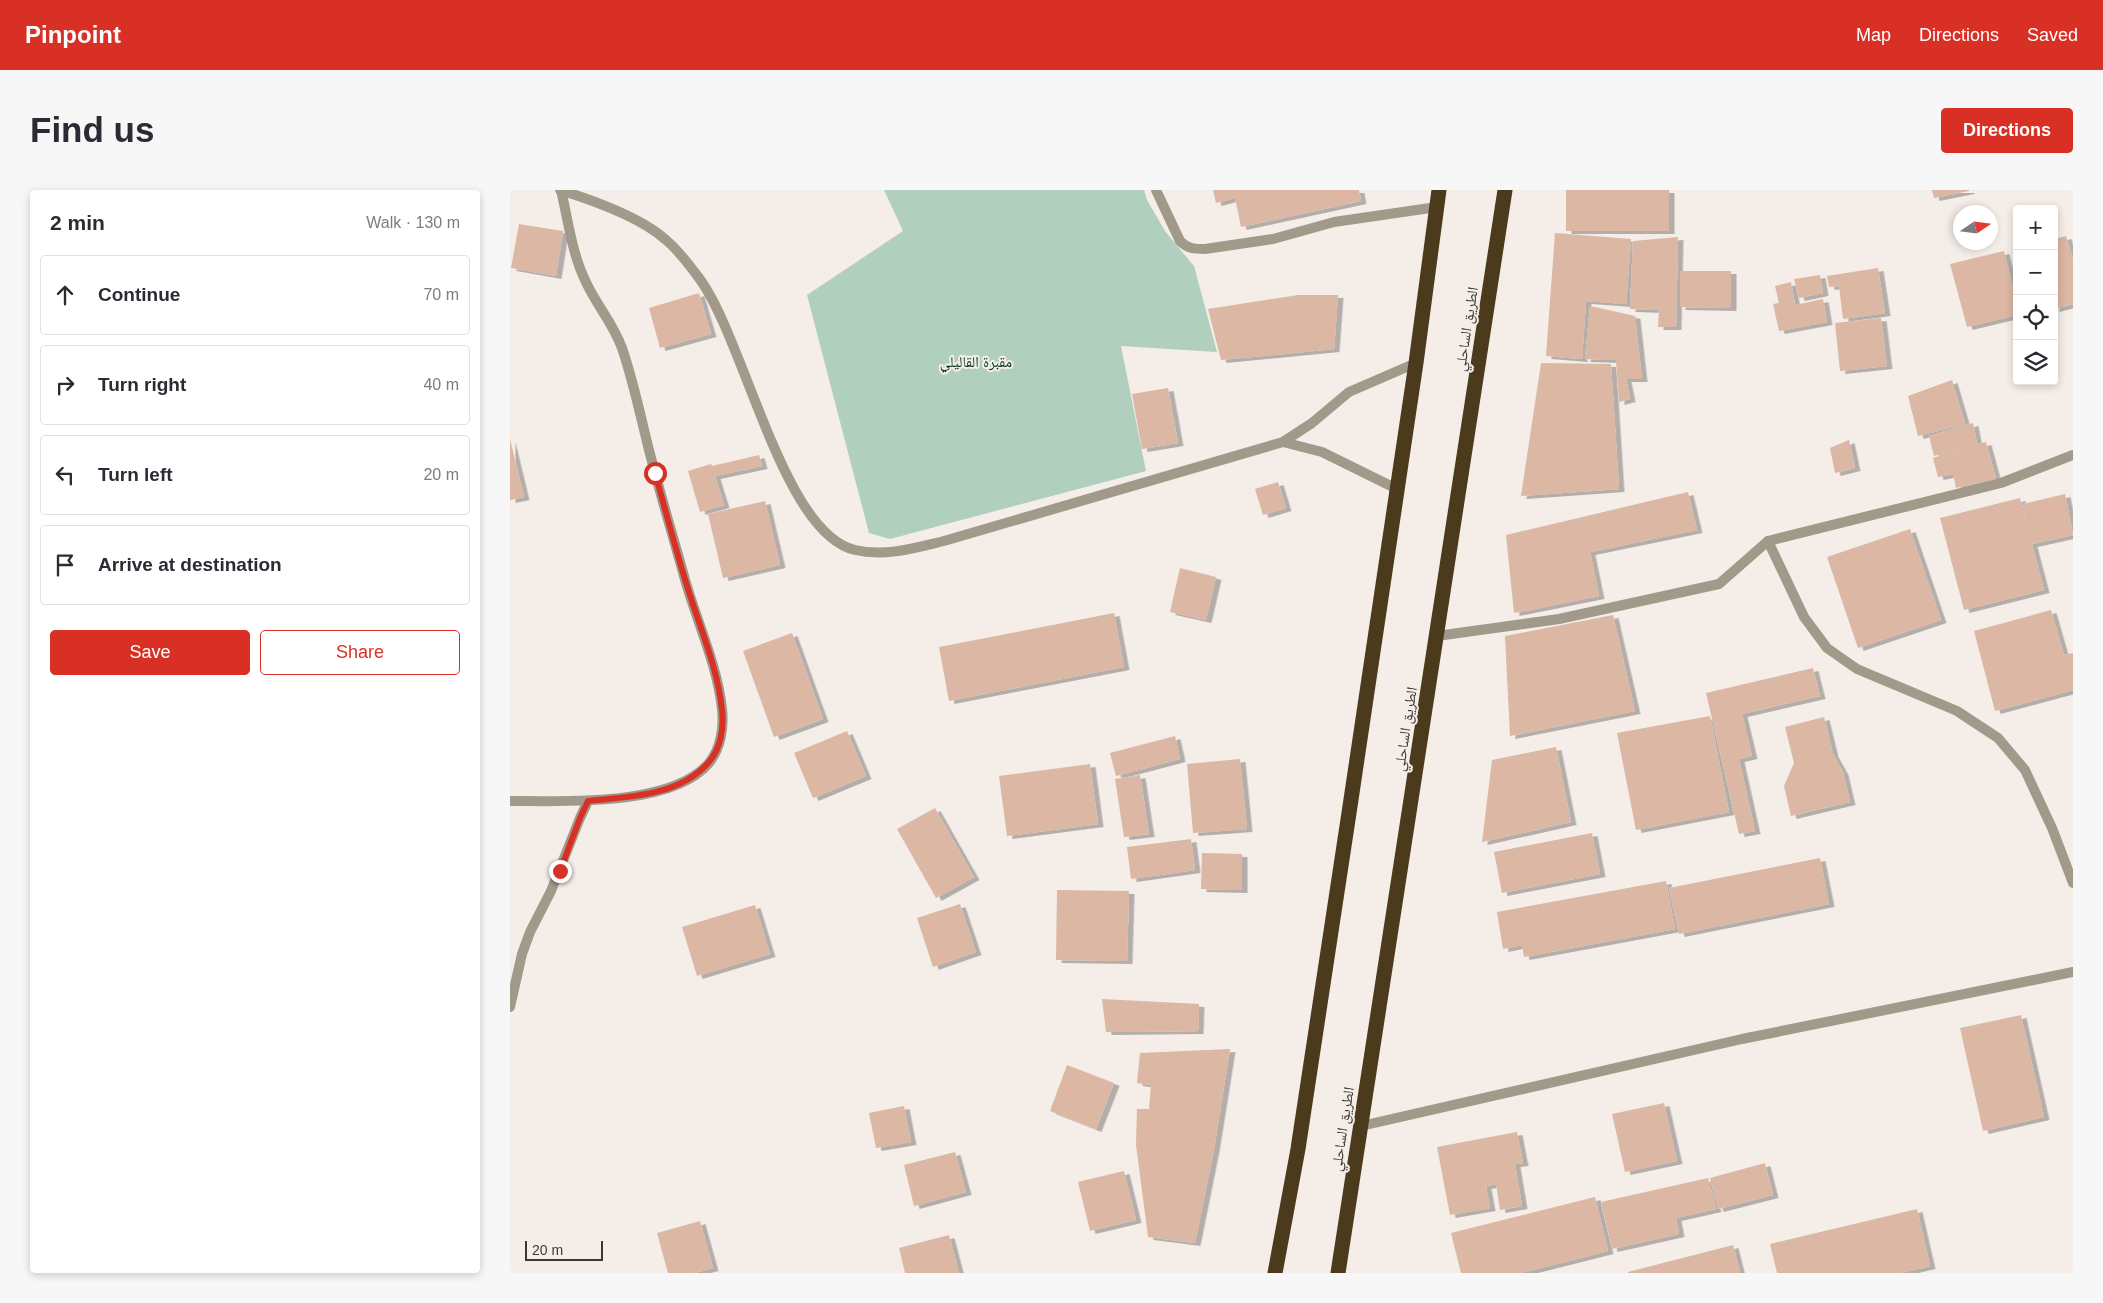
<!DOCTYPE html>
<html lang="en">
<head>
<meta charset="utf-8">
<style>
	body { margin:0; font-family:Helvetica,"Noto Naskh Arabic",sans-serif; background:#f7f7f7; color:#2b2b33 }
	.controls { position:absolute; right:15px; top:15px; display:grid; overflow:hidden; border-radius:5px; box-shadow:0 2px 8px #0003 }
	.controls button { width:45px; height:45px; display:grid; place-items:center; padding:0; border:0; border-bottom:1px solid #e1e1e2; background:#fff; color:#2b2b33; font:25px sans-serif }
	.compass { position:absolute; left:1443px; top:15px; width:45px; height:45px; border-radius:50%; background:#fff; box-shadow:0 2px 8px #0003; rotate:77deg }
	.scale { position:absolute; left:15px; bottom:12px; width:78px; box-sizing:border-box; padding-left:5px; border:2px solid #3b3936; border-top:0; font-size:14px; line-height:18px; white-space:nowrap; color:#3b3936; -webkit-text-stroke:4px #f4ede8; paint-order:stroke }
	.stop { position:absolute; width:15px; height:15px; margin:-11px; border:4px solid #d93025; border-radius:50%; background:#fff }
	.stop.end { background:#d93025; border-color:#fff; box-shadow:0 1px 5px #0008 }
	.list { margin:0; padding:0; list-style:none }
	h2 { display:flex; justify-content:space-between; align-items:center; height:65px; margin:0; padding:0 20px; font-size:21px }
	h2 small { font-size:16px; font-weight:400; color:#7c7c81 }
	.list li { display:grid; grid-template-columns:32px 1fr auto; gap:15px; align-items:center; box-sizing:border-box; height:80px; margin:0 10px 10px; padding:0 10px; border:1px solid #e1e1e2; border-radius:5px }
	.list b { display:block; font-size:19px; white-space:nowrap }
	.list em { font-size:16px; font-style:normal; color:#7c7c81 }
	.actions { display:flex; gap:10px; padding:15px 20px }
	.actions a { flex:1; padding:11px 0; border:1px solid #d93025; border-radius:5px; text-align:center; font-size:18px; color:#d93025 }
	.actions .main { background:#d93025; color:#fff }
	.icon { flex:none; width:28px; height:28px; fill:none; stroke:currentColor; stroke-width:2; stroke-linecap:round; stroke-linejoin:round }
	.map { position:relative; flex:none; width:1563px; height:1083px; overflow:hidden; border-radius:5px }
	header { display:flex; align-items:center; gap:30px; box-sizing:border-box; height:70px; padding:0 25px; background:#d93025; color:#fff }
	header strong { font-size:24px }
	nav { display:flex; gap:28px; margin-inline-start:auto; font-size:18px }
	.intro { display:flex; align-items:center; justify-content:space-between; box-sizing:border-box; height:120px; padding:0 30px }
	h1 { margin:0; font-size:35px }
	.button { padding:12px 22px; border-radius:5px; background:#d93025; color:#fff; font-size:18px; font-weight:700 }
	main { display:flex; gap:30px; padding:0 30px }
	aside { flex:1; background:#fff; border-radius:5px; box-shadow:0 2px 8px #0003 }
	.map>svg:first-child { display:block }
	.green { fill:#b1cfbe }
	.building { fill:#dcb7a3; filter:url(#shadow) }
	.lines { fill:none; stroke-linecap:round; stroke-linejoin:round }
	.street { stroke:#a1998a; stroke-width:10 }
	.highway { stroke:#4b3a1c; stroke-width:15 }
	.route { stroke:#d93025; stroke-width:6 }
	.labels { text-anchor:middle; dominant-baseline:central; stroke-width:4; stroke-linejoin:round; paint-order:stroke }
	.street-label { font-size:15px; fill:#3b3936; stroke:#f4ede8 }
	.park-label { font-size:15px; fill:#043722; stroke:#f4ede8 }
</style>
</head>
<body>
<header>
<strong>Pinpoint</strong>
<nav><a>Map</a><a>Directions</a><a>Saved</a></nav>
</header>
<div class="intro"><h1>Find us</h1><a class="button">Directions</a></div>
<main>
<aside>
<h2>2 min<small>Walk · 130 m</small></h2>
<ul class="list">
<li><svg class="icon" aria-label="ahead" viewBox="0 0 24 24"><path d="M12 20V5M6 11l6-6 6 6"/></svg><div><b>Continue</b></div><em>70 m</em></li>
<li><svg class="icon" aria-label="right" viewBox="0 0 24 24"><path d="M7 20v-9h11M14 6l5 5-5 5"/></svg><div><b>Turn right</b></div><em>40 m</em></li>
<li><svg class="icon" aria-label="left" viewBox="0 0 24 24"><path d="M17 20v-9H6M10 6l-5 5 5 5"/></svg><div><b>Turn left</b></div><em>20 m</em></li>
<li><svg class="icon" aria-label="arrive" viewBox="0 0 24 24"><path d="M6 21V4h12l-3 4 3 4H6"/></svg><div><b>Arrive at destination</b></div></li>
</ul>
<div class="actions"><a class="main">Save</a><a>Share</a></div>
</aside>
<div class="map">
<svg width="1563" height="1083" viewBox="0 0 1563 1083">
	<defs>
		<filter id="shadow"><feDropShadow dx="5.5" dy="3" stdDeviation="0" flood-color="#0004"/></filter>
	</defs>
	<rect width="100%" height="100%" fill="#f4ede8"/>
	<path class="green" d="M374 0H634L637 10 655 41 684 76 707 162 611 156 636 281 380 349 359 343 297 105 393 41Z"/>
	<g class="building">
		<path d="M703 0H849L851 11 731 37 725 8 706 13Z"/>
		<rect x="1056" y="0" width="103" height="41"/>
		<path d="M1422 0H1459V1L1424 8Z"/>
		<path d="M9 34 53 41 46 86 1 78Z"/>
		<path d="M1045 43 1121 49 1116 114 1076 111 1072 169 1036 166Z"/>
		<path d="M1556 46 1563 69V114L1544 119V49Z"/>
		<path d="M1168 47 1166 137H1148L1149 120 1120 119 1123 51Z"/>
		<path d="M1494 61 1507 115V125L1457 137 1440 74Z"/>
		<path d="M1368 78 1375 123 1333 129 1329 96 1319 97 1317 86Z"/>
		<path d="M1170 81H1221V118L1170 117Z"/>
		<path d="M1310 85 1313 103 1289 108 1284 89Z"/>
		<path d="M1281 92 1285 115 1313 109 1317 132 1269 141 1263 114 1269 113 1265 96Z"/>
		<path d="M189 103 201 144 150 158 139 118Z"/>
		<path d="M788 105H828L824 159 711 170 698 119Z"/>
		<path d="M1080 116 1125 126 1132 189H1116L1120 209 1109 212 1106 170 1075 169Z"/>
		<path d="M1371 128 1377 176 1330 181 1325 133Z"/>
		<path d="M1031 173 1101 174 1109 299 1011 306Z"/>
		<path d="M1442 190 1455 234 1408 246 1398 206Z"/>
		<path d="M658 198 668 253 632 259 622 204Z"/>
		<path d="M1463 233 1467 254 1476 252 1486 289 1446 298 1443 284 1428 287 1423 268 1464 255 1424 266 1419 246Z"/>
		<path d="M0 249 14 307 0 310Z"/>
		<path d="M1339 250 1345 278 1325 283 1320 258Z"/>
		<path d="M249 265 252 276 205 286 214 315 190 322 178 281 201 274 202 276Z"/>
		<path d="M768 292 776 318 753 325 745 299Z"/>
		<path d="M1178 302 1187 340 1080 362 1089 406 1004 423 996 345Z"/>
		<path d="M1555 304 1563 345 1522 354 1534 400 1454 420 1430 328 1510 308 1518 340 1513 314Z"/>
		<path d="M255 311 270 375 213 388 198 324Z"/>
		<path d="M1400 339 1431 430 1348 458 1317 367Z"/>
		<path d="M670 378 706 387 696 430 660 422Z"/>
		<path d="M1541 420 1554 465 1563 463V500L1485 521 1464 441Z"/>
		<path d="M604 423 614 477 439 511 429 457Z"/>
		<path d="M1103 425 1125 521 1000 546 995 446Z"/>
		<path d="M282 443 313 529 264 547 233 461Z"/>
		<path d="M1303 478 1310 506 1232 524 1242 566 1229 569 1245 641 1229 644 1196 503Z"/>
		<path d="M1200 526 1219 622 1126 640 1107 543Z"/>
		<path d="M1314 527 1323 564 1333 582 1340 612 1281 626 1274 596 1284 573 1275 537Z"/>
		<path d="M337 541 356 586 303 608 284 563Z"/>
		<path d="M665 546 670 569 606 586 600 563Z"/>
		<path d="M1046 557 1061 632 972 652 982 570Z"/>
		<path d="M730 569 737 639 683 643 677 574Z"/>
		<path d="M580 574 588 634 497 646 489 586Z"/>
		<path d="M630 585 639 644 614 647 605 589Z"/>
		<path d="M425 618 464 687 426 708 387 639Z"/>
		<path d="M1082 643 1090 684 992 703 984 662Z"/>
		<path d="M681 649 685 680 621 689 617 657Z"/>
		<path d="M692 663 732 664V700L691 699Z"/>
		<path d="M1310 668 1319 714 1169 744 1159 698Z"/>
		<path d="M1156 691 1165 739 1014 767 1012 755 993 759 987 722Z"/>
		<path d="M547 700 619 701 617 771 546 770Z"/>
		<path d="M450 714 466 762 423 777 407 728Z"/>
		<path d="M245 715 260 764 187 786 172 737Z"/>
		<path d="M592 809 689 814 688 841 596 842Z"/>
		<path d="M1511 825 1534 927 1473 941 1450 838Z"/>
		<path d="M720 859 704 959 685 1053 638 1047 626 955 627 919H639L641 895 627 893 630 863Z"/>
		<path d="M557 875 604 893 586 939 540 921Z"/>
		<path d="M1154 913 1167 971 1115 982 1102 924Z"/>
		<path d="M394 916 401 952 366 958 359 923Z"/>
		<path d="M1007 942 1013 973 1005 974 1012 1016 990 1020 986 994 976 996 980 1018 940 1025 927 957Z"/>
		<path d="M445 962 456 1002 404 1016 394 975Z"/>
		<path d="M1255 973 1263 1005 1208 1019 1200 988Z"/>
		<path d="M614 981 626 1030 580 1041 568 992Z"/>
		<path d="M1198 988 1206 1019 1166 1028 1169 1044 1102 1059 1091 1012Z"/>
		<path d="M1085 1007 1098 1061 1011 1083H951L941 1043Z"/>
		<path d="M1407 1019 1420 1076 1390 1083H1267L1260 1054Z"/>
		<path d="M190 1031 203 1078 184 1083H158L147 1043Z"/>
		<path d="M439 1045 449 1083H395L389 1058Z"/>
		<path d="M1223 1055 1230 1083H1118V1082Z"/>
	</g>
	<g class="lines">
		<g class="street">
			<path d="M50 0C82 10 131 27 156 50 167 59 177 72 186 84 234 143 271 343 345 360 375 367 405 358 434 351L773 252 802 233 839 202 906 173"/>
			<path d="M646 0 670 51C678 59 684 59 695 59L763 49 824 32 927 17"/>
			<path d="M773 252 812 262 887 299"/>
			<path d="M1258 351 1294 427 1317 458 1347 479 1447 521 1488 548 1515 580 1542 638 1563 693"/>
			<path d="M927 446 1049 429 1209 394 1258 351 1491 293 1563 265"/>
			<path d="M0 611C53 611 162 617 199 573 211 558 214 537 212 519 207 473 186 430 174 386 162 343 149 300 138 256 130 224 123 190 112 158 102 131 86 115 75 90 62 63 58 30 51 0"/>
			<path d="M0 817 12 764 20 742 41 701 70 628 78 611"/>
			<path d="M851 936 1232 849 1563 782"/>
		</g>
		<g class="highway">
			<path d="M765 1083 788 959 839 623 906 173 929 0"/>
			<path d="M828 1083 995 0"/>
		</g>
	</g>
	<g class="lines">
		<path class="route" d="M50 681 70 628 78 611C118 607 169 606 198 573 211 559 214 538 212 520 208 479 190 438 178 399 166 361 156 322 145 283"/>
	</g>
	<g class="labels">
		<g class="street-label">
			<text transform="translate(956 139) rotate(-81)">الطريق الساحلي</text>
			<text transform="translate(895 539) rotate(-81)">الطريق الساحلي</text>
			<text transform="translate(832 939) rotate(-81)">الطريق الساحلي</text>
		</g>
		<g class="park-label">
			<text x="466" y="171">مقبرة القاليلي</text>
		</g>
	</g>
</svg>
<div class="controls">
<button>+</button>
<button>−</button>
<button><svg class="icon" aria-label="locate" viewBox="0 0 24 24"><circle cx="12" cy="12" r="6"/><path d="M12 2v4M12 18v4M2 12h4M18 12h4"/></svg></button>
<button><svg class="icon" aria-label="layers" viewBox="0 0 24 24"><path d="M12 4l9 5-9 5-9-5zM3 14l9 5 9-5"/></svg></button>
</div>
<svg class="compass" viewBox="-18 -18 36 36"><path d="M0-13l5 13h-10z" fill="#e53935"/><path d="M0 13l5-13h-10z" fill="#7c7c81"/></svg>
<div class="scale">20 m</div>
<div class="stop" style="left:145px;top:283px"></div>
<div class="stop end" style="left:50px;top:681px"></div>
</div>
</main>
</body>
</html>
